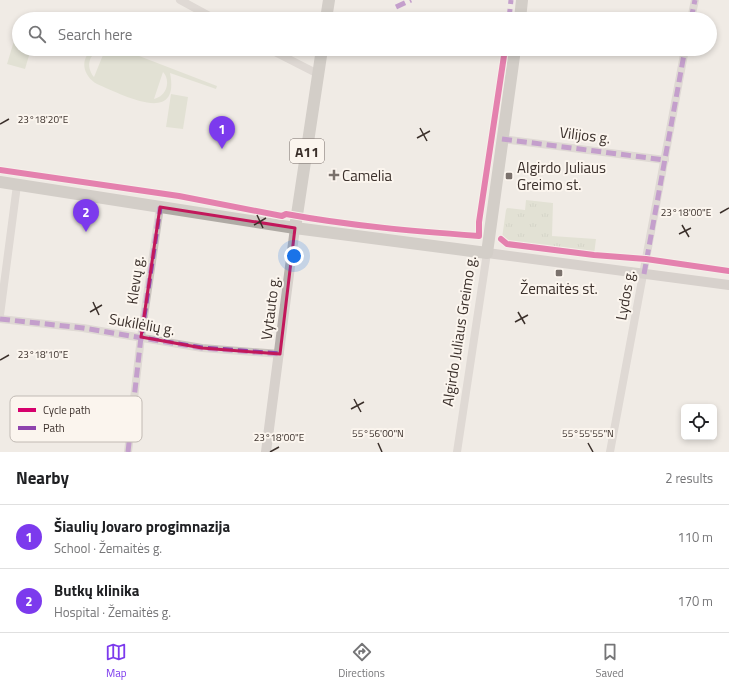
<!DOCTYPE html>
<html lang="en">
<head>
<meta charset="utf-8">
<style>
	body { margin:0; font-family:"Titillium Web",sans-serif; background:#f6f6f6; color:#202124 }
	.controls { position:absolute; right:12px; bottom:12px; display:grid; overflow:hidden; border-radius:6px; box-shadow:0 2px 6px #0003 }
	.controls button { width:36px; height:36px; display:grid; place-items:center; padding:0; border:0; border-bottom:1px solid #e0e0e0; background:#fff; color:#202124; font:20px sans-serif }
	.you { position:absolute; left:294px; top:256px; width:14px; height:14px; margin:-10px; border:3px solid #fff; border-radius:50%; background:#1a73e8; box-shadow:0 0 0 6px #1a73e833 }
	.badge { display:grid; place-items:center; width:26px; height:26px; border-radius:50%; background:#7c3aed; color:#fff; font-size:13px; font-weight:700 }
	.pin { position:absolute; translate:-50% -33px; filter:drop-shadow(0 1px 2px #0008) }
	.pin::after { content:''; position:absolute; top:21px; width:14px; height:12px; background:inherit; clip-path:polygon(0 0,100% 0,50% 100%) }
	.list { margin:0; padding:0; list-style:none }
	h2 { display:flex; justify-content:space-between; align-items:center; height:52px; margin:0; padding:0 16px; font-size:17px }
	h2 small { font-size:13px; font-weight:400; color:#757577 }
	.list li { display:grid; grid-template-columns:26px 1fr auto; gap:12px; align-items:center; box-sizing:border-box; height:64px; padding:0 16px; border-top:1px solid #e0e0e0 }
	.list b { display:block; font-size:15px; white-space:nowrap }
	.list p { margin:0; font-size:13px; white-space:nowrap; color:#757577 }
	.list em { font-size:13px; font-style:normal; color:#757577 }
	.icon { flex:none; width:22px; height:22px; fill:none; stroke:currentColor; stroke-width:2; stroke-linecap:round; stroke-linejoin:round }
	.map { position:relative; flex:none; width:729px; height:452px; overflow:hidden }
	.search { position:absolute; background:#fff; box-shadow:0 2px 6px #0003; left:12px; right:12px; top:12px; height:44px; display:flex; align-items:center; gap:10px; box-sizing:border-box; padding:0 14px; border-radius:22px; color:#757577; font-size:15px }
	.sheet { height:180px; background:#fff }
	nav { display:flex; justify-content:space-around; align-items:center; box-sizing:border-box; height:56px; border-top:1px solid #e0e0e0; background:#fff; font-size:11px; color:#757577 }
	nav a { display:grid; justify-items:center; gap:2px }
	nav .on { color:#7c3aed }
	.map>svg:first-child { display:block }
	.grass { fill:url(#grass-tufts) }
	.pitch { fill:#d1d6bf; fill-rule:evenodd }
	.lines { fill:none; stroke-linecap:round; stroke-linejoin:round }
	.minor { stroke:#c9c3be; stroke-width:8 }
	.major { stroke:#b8b1ad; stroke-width:10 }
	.highway { stroke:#afaaa4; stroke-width:12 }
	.quiet { stroke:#8e44ad; stroke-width:5; stroke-dasharray:10 5; stroke-linecap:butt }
	.cycleway-casing { stroke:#fbf5ee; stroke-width:8 }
	.cycleway { stroke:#d6006c; stroke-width:6 }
	.marked { fill:none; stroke:#c2185b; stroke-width:3; stroke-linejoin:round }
	.ticks { fill:none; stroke:#3b302b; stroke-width:1.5 }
	.poi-dot { fill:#7a716c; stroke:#fbf5ee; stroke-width:1.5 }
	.labels { text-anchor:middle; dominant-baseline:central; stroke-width:4; stroke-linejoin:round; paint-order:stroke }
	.shield { fill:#fbf5ee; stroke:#756b66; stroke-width:1 }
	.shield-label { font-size:14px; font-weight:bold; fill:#3b302b }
	.street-label { font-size:15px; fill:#3b302b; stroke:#fbf5ee }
	.poi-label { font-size:15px; fill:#3b302b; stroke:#fbf5ee; text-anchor:start }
	.key { fill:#fbf5ee; stroke:#c1bab4; stroke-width:1 }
	.key-label { font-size:11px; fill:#3b302b }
	.ticks-label { font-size:10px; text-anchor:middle; fill:#3b302b; stroke:#fbf5ee; stroke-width:4; stroke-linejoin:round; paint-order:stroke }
</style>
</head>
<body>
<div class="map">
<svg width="729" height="452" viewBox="0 0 729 452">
	<defs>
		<pattern id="grass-tufts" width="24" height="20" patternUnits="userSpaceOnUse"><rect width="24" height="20" fill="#d1d6bf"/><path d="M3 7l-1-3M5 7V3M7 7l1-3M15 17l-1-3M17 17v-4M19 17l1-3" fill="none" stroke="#b4b8a4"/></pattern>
	</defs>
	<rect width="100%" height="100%" fill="#f0ebe5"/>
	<path class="grass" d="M526 200 553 203 552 236 596 239 594 255 507 244 502 238 506 210 507 208 525 210Z"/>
	<g class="pitch">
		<path d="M17 31 19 32V49H31L25 69 7 64Z"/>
		<path d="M93 49H121L217 86 216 89 170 73C181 127 121 94 97 84 83 76 79 59 93 49ZM104 49 105 50 94 77C85 66 89 52 104 49ZM163 72C171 81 167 96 154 99Z"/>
		<path d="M171 94 188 97 183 129 166 127Z"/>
	</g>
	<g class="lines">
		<g class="minor">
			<path d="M180 0 215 19"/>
			<path d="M691 19 695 0"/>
			<path d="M269 49 318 74"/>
			<path d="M502 139 665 160"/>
			<path d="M0 315 17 185"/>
			<path d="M0 319 83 328 202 348 280 354"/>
			<path d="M128 452 141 337 160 207"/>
			<path d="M457 452 487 253"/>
			<path d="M610 452 685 49"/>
		</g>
		<g class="major">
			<path d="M487 253 729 285"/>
			<path d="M266 452 295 228"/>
		</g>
		<g class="highway">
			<path d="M326 19 329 0"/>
			<path d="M520 19 522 0"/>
			<path d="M0 182 295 228 487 253 515 49"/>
			<path d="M295 228 322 49"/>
		</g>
		<g class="quiet">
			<path d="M396 7 411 0"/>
			<path d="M509 19 511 0"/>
			<path d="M691 19 695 0"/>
			<path d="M502 139 665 160"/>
			<path d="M644 274 685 49"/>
			<path d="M0 319 83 328 202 348 280 354"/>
			<path d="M128 452 141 337 160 207"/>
		</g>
		<defs>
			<g id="cycleway">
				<path d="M0 170 179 196 282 216 286 214C351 226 413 231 479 236V222L505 49"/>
				<path d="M501 239 507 244 594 255 646 259 729 271"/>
			</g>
		</defs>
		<use href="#cycleway" class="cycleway-casing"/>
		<use href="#cycleway" class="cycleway"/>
	</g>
	<path d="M0 0H729V452H0ZM160 207 295 228 280 354 202 348 141 337Z" fill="#f0ebe5" fill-opacity=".55" fill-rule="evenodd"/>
	<path class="marked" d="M160 207 295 228 280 354 202 348 141 337Z"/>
	<path class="ticks" d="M0 124 9 119M420 128 427 141M417 138 430 131M720 213 729 208M257 215 263 228M254 225 266 218M682 225 689 237M679 234 691 228M93 302 99 315M90 312 102 305M518 312 525 324M515 322 528 315M0 360 9 355M354 399 361 412M351 409 364 402M378 443 382 452M588 443 593 452M270 452 279 447"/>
	<g class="poi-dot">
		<path d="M332 169h4v4h4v4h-4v4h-4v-4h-4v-4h4z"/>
		<rect x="505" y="172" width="8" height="8" rx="2"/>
		<rect x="555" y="269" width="8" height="8" rx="2"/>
	</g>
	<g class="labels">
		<rect class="shield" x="290" y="139" width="34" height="24" rx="3"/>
		<g class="shield-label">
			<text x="307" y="151">A11</text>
		</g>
		<g class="street-label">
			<text transform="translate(585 135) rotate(7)">Vilijos g.</text>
			<text transform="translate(135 280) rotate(-82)">Klevų g.</text>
			<text transform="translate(625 295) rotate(-80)">Lydos g.</text>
			<text transform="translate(270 308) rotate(-83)">Vytauto g.</text>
			<text transform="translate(142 324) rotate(10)">Sukilėlių g.</text>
			<text transform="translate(459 331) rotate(-81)">Algirdo Juliaus Greimo g.</text>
		</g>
		<g class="poi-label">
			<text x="517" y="167">Algirdo Juliaus<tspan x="517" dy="17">Greimo st.</tspan></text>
			<text x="342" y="175">Camelia</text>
			<text x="559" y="288" text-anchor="middle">Žemaitės st.</text>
		</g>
	</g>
	<rect x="10" y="396" width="132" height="46" rx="6" class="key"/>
	<rect x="18" y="408" width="18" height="4" fill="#d6006c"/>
	<rect x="18" y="426" width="18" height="4" fill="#8e44ad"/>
	<g class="key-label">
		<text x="43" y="414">Cycle path</text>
		<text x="43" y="432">Path</text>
	</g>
	<g class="ticks-label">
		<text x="43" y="123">23°18'20"E</text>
		<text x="686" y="216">23°18'00"E</text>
		<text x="43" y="358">23°18'10"E</text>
		<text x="378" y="437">55°56'00"N</text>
		<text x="588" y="437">55°55'55"N</text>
		<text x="279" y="441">23°18'00"E</text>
	</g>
</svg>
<div class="controls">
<button><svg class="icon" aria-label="locate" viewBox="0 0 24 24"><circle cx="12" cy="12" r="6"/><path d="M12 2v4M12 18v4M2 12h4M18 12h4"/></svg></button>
</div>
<div class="you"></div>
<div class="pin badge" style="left:222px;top:149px">1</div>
<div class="pin badge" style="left:86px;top:232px">2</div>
<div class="search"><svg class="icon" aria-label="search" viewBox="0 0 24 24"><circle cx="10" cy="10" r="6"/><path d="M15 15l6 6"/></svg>Search here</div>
</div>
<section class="sheet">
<h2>Nearby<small>2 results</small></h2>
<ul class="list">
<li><span class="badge">1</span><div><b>Šiaulių Jovaro progimnazija</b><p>School · Žemaitės g.</p></div><em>110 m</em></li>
<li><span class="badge">2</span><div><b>Butkų klinika</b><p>Hospital · Žemaitės g.</p></div><em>170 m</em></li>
</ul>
</section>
<nav>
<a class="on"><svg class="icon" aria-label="map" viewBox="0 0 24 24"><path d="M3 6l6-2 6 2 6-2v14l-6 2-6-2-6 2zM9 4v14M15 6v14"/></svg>Map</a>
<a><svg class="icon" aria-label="directions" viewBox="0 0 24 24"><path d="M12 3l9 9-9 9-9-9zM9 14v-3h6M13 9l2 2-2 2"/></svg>Directions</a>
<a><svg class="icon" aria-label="saved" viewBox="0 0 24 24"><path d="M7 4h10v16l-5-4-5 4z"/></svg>Saved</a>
</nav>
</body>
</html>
